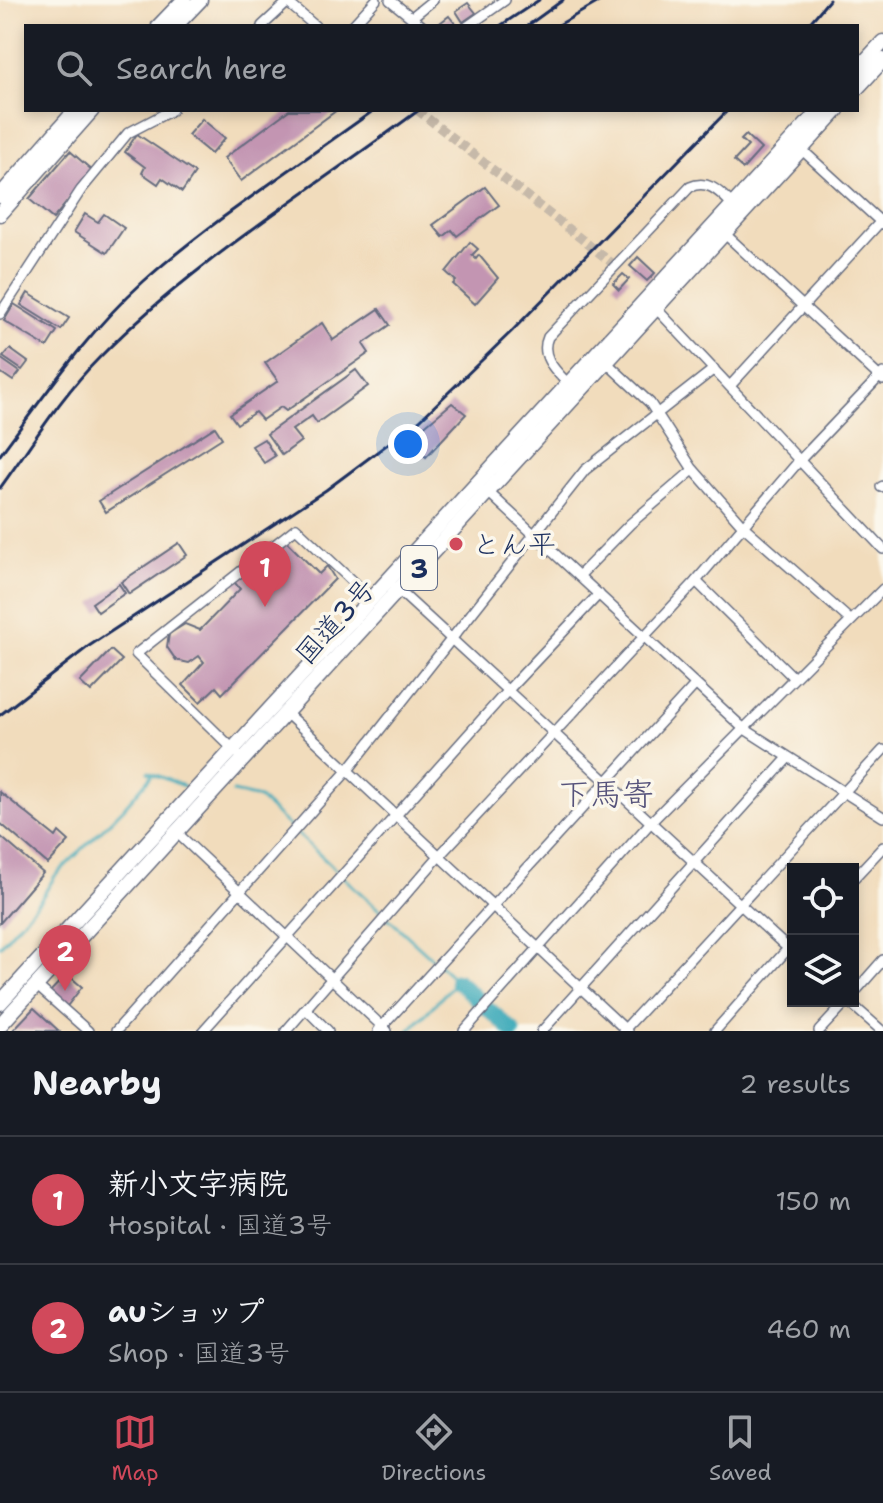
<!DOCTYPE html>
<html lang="en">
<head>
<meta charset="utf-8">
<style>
	body { margin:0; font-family:"Shantell Sans","Klee One",sans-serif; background:#242831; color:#f1f3f6 }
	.controls { position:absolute; right:24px; bottom:24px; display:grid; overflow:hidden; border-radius:0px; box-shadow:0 4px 12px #0003 }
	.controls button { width:72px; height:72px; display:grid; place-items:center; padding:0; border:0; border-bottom:2px solid #363941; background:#171b24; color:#f1f3f6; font:40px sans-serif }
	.you { position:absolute; left:408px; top:444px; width:28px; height:28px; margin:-20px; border:6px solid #fff; border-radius:50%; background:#1a73e8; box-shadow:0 0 0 12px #1a73e833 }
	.badge { display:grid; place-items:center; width:52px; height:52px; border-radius:50%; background:#d1495b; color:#fff; font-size:26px; font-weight:700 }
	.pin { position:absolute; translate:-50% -66px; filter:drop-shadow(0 2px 4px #0008) }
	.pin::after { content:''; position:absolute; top:42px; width:28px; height:24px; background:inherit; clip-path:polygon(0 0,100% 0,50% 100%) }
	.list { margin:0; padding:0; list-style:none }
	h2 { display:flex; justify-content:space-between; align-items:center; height:104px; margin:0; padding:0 32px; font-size:34px }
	h2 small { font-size:26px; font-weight:400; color:#9ea1a6 }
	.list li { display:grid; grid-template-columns:52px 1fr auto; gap:24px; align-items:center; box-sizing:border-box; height:128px; padding:0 32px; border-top:2px solid #363941 }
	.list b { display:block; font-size:30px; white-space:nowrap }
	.list p { margin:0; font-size:26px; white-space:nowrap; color:#9ea1a6 }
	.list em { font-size:26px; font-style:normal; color:#9ea1a6 }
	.icon { flex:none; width:44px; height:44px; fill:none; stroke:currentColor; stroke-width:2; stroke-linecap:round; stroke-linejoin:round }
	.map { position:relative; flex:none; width:883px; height:1031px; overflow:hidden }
	.search { position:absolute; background:#171b24; box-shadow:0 4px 12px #0003; left:24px; right:24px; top:24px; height:88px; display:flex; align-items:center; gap:20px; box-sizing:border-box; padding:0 28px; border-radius:0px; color:#9ea1a6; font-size:30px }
	.sheet { height:360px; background:#171b24 }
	nav { display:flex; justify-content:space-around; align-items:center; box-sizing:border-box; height:112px; border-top:2px solid #363941; background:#171b24; font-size:22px; color:#9ea1a6 }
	nav a { display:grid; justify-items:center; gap:4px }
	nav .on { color:#d1495b }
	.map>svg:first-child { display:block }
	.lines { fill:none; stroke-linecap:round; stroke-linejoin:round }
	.stream { stroke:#3caaba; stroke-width:3 }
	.river { stroke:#3caaba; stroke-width:16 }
	.building { fill:#c395b2 }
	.minor-tunnel { stroke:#c6b9a9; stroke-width:9; stroke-dasharray:9 4.5; stroke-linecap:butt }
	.minor-casing { stroke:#666c7f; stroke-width:12 }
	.highway-casing { stroke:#666c7f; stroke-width:17 }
	.minor { stroke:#fff; stroke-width:9 }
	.highway { stroke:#fff; stroke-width:14 }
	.rail { stroke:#1b2f5e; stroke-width:3 }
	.poi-dot { fill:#d1495b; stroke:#fbf7ec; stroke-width:3 }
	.labels { text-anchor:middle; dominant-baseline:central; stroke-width:7; stroke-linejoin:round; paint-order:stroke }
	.shield { fill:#fbf7ec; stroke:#5e6b89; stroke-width:2 }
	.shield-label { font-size:26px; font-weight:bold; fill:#1b2f5e }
	.poi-label { font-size:28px; fill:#1b2f5e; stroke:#fbf7ec; text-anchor:start }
	.street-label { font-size:28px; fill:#1b2f5e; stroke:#fbf7ec }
	.quarter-label { font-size:32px; fill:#56537b; stroke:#fbf7ec }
</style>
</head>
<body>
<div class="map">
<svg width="883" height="1031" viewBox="0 0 883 1031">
	<rect width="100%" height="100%" fill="#fbf7ec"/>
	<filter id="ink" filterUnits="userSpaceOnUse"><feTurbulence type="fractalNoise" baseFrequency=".0125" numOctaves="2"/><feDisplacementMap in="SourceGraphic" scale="16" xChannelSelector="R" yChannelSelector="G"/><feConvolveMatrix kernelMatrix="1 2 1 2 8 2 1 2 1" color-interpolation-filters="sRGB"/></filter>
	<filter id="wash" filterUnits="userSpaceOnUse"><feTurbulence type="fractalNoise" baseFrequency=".006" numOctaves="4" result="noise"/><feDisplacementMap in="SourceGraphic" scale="32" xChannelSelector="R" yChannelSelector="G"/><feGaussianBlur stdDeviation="1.8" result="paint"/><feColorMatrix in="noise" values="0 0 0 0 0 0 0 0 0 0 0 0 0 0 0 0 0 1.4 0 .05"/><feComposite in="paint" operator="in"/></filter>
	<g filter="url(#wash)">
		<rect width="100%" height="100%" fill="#f1dcbc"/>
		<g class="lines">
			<g class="stream">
				<path d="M148 772 184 786"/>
				<path d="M233 792 259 798 337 871"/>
				<path d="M343 877 457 981 409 1031"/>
				<path d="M0 946 41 899 55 876 123 809 151 776"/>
			</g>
			<path class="river" d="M457 981 513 1031"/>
		</g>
		<g id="blocks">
			<g class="building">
				<path d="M468 3 476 13 463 22 456 11Z"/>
				<path d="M449 16 457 26H436Z"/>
				<path d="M289 110H337L241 181 224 158Z"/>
				<path d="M202 119 225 138 211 154 188 135Z"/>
				<path d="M137 134 195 173 182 192 162 178 158 184 142 173 145 167 125 152Z"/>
				<path d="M746 135 761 149 743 169 734 161 748 146 741 140Z"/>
				<path d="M70 151 93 171 53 219 29 199Z"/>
				<path d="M485 187 499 205 457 236 452 230 443 237 433 225Z"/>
				<path d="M85 214 98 222 104 214 124 228 107 253 74 232Z"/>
				<path d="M470 242 478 249 472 255 476 259 479 255 498 278 475 304 453 284 456 281 446 272Z"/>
				<path d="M638 257 655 273 647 281 630 266Z"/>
				<path d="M623 274 629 279 619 290 613 284Z"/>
				<path d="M28 293 69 318 61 330 21 305Z"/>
				<path d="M14 304 57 331 47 347 4 321Z"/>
				<path d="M379 309 390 325 363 344 369 353 286 411 281 407 262 420 255 412 237 424 230 414 278 381 265 363 322 323 333 340Z"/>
				<path d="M10 349 28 362 22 370 3 357Z"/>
				<path d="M0 358 20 372 13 381 0 372Z"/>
				<path d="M356 370 368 386 317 423 312 416 292 430 301 441 282 455 267 434Z"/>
				<path d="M452 403 466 414 426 457 416 448 411 453 402 445Z"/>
				<path d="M215 427 222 438 106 512 99 501Z"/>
				<path d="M264 439 275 456 264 463 252 446Z"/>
				<path d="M286 541 319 574 327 566 335 579 222 694 216 687 200 702 183 685 204 662 199 656 189 663 176 660 167 647 169 634 185 624 200 630 240 589 231 578 248 561 259 568Z"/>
				<path d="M179 543 187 555 129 594 121 582Z"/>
				<path d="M119 584 125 593 98 612 92 603Z"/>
				<path d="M111 650 122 660 91 692 80 682Z"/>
				<path d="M0 792 56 837 59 832 69 841 48 864 0 823Z"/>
				<path d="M0 836 43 873 0 923Z"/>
				<path d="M67 974 82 987 64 1010 47 995Z"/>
				<path d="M34 1008 59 1031 13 1030Z"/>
			</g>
		</g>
	</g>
	<g filter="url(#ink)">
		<use href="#blocks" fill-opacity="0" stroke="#666c7f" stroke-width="2"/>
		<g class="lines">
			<path class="minor-tunnel" d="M417 110 612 263"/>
			<defs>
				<g id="minor">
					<path d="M390 0 422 26"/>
					<path d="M287 2 315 26"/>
					<path d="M412 17 433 0"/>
					<path d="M262 26 290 0"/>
					<path d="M352 26 376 0"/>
					<path d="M468 26 505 0"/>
					<path d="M800 148 883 224"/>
					<path d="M725 234 883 380"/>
					<path d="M652 304 883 549"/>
					<path d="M0 314 81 190 128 133 172 110"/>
					<path d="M607 363 650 403 692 468 743 526 850 620"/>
					<path d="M570 386C557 372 539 357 548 337L690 187C710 178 722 195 736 208"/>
					<path d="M730 386 883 219"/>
					<path d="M881 487 883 486"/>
					<path d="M486 490 743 728 883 817"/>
					<path d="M579 576 630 524 693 470"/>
					<path d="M696 581 793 677"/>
					<path d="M395 587 793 953"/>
					<path d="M285 712 627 1031"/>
					<path d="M237 753 136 654 296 528 372 600"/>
					<path d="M175 831 387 1031"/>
					<path d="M853 879 883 847"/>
					<path d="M36 985 88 1031"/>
					<path d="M853 994 883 960"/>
					<path d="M848 1001 882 1031"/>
					<path d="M306 1009 328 1031"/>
					<path d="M116 1031 348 770 585 470 714 369"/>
					<path d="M203 1031 509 689 599 594"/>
					<path d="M286 1031 440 855 696 581 799 461 883 373"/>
					<path d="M378 1031 695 685"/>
					<path d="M464 1031 652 821 883 589"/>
					<path d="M542 1031 787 759"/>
					<path d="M623 1031 883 750"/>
					<path d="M715 1031 793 943"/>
					<path d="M819 1031 847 1001"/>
				</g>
				<g id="highway">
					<path d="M159 26 184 0"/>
					<path d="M175 26 200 0"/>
					<path d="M857 70 883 42"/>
					<path d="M857 88 883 60"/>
					<path d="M0 196 76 110"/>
					<path d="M0 214 92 110"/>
					<path d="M0 1003 820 110"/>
					<path d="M0 1025 837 110"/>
				</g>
			</defs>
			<use href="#minor" class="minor-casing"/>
			<use href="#highway" class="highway-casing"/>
			<use href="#minor" class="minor"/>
			<use href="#highway" class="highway"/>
			<g class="rail">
				<path d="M500 26 539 0"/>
				<path d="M527 26 563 0"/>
				<path d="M557 26 602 0"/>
				<path d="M807 26 829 0"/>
				<path d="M0 455C45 395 88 331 144 281 215 218 297 166 374 110"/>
				<path d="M0 488C32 444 61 396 100 357 193 262 313 189 419 110"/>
				<path d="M0 715 89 646 326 490 420 420 512 331 728 110"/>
			</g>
		</g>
	</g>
	<circle class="poi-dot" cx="456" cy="544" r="8"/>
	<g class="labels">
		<rect class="shield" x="401" y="546" width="36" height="44" rx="6"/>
		<g class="shield-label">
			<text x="419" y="568">3</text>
		</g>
		<g class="poi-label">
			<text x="472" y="544">とん平</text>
		</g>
		<g class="street-label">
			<text transform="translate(335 621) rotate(-48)">国道3号</text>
		</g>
		<g class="quarter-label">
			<text x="606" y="793">下馬寄</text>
		</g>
	</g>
</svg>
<div class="controls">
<button><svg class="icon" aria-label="locate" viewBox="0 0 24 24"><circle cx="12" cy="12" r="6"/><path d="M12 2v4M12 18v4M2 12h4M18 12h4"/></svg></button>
<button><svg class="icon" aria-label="layers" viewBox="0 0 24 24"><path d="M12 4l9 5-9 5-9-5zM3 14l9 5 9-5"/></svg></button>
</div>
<div class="you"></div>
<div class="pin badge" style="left:265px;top:607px">1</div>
<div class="pin badge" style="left:65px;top:991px">2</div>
<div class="search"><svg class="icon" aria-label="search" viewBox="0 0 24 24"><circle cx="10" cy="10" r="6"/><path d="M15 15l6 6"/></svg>Search here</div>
</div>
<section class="sheet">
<h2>Nearby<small>2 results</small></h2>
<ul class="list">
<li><span class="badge">1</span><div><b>新小文字病院</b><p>Hospital · 国道3号</p></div><em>150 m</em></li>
<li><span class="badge">2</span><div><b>auショップ</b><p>Shop · 国道3号</p></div><em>460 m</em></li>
</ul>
</section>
<nav>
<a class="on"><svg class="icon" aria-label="map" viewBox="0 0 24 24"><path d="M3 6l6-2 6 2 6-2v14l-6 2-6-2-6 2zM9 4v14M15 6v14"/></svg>Map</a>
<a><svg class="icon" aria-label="directions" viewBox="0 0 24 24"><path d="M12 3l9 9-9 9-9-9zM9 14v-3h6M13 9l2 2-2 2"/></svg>Directions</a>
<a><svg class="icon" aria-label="saved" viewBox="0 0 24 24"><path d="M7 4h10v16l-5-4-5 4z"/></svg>Saved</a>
</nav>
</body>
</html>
